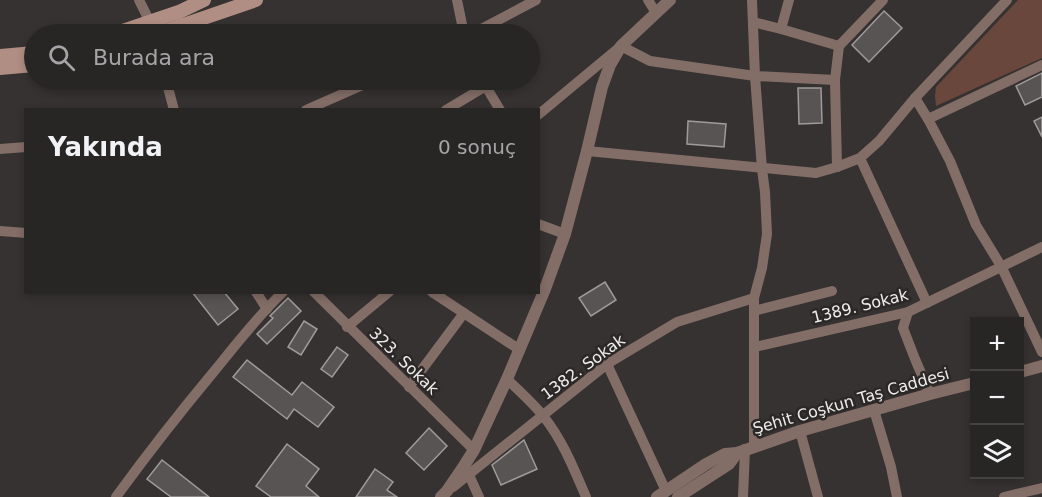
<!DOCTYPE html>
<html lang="tr">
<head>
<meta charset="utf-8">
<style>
	body { margin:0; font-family:"DejaVu Sans",sans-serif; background:#343232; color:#f1f3f6 }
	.controls { position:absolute; right:18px; bottom:18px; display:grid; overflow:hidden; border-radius:0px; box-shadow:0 3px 9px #0003 }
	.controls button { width:54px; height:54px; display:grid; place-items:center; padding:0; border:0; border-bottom:2px solid #444342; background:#282625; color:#f1f3f6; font:30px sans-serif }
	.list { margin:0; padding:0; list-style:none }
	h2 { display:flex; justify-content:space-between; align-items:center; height:78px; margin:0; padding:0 24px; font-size:26px }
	h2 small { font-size:20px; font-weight:400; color:#a5a5a7 }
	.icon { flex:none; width:33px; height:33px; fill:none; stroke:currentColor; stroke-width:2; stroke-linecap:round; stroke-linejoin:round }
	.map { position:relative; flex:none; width:1042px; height:497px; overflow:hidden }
	.search { position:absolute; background:#282625; box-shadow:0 3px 9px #0003; left:24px; top:24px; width:516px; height:66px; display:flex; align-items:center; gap:15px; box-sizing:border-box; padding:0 21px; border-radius:33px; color:#a5a5a7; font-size:22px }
	.panel { position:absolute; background:#282625; box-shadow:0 3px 9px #0003; left:24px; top:108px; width:516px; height:186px; border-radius:0px }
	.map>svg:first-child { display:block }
	.green { fill:#6a473d }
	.building { fill:#585453; stroke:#9f9b9a; stroke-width:1.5 }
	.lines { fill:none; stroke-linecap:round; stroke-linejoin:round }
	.minor { stroke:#836d67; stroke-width:10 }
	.tertiary { stroke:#836d67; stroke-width:12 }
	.secondary { stroke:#b18e83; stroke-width:14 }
	.labels { text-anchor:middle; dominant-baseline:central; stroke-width:5; stroke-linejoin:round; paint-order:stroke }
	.street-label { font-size:16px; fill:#efedec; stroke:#2b2827 }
</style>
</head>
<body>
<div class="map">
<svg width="1042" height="497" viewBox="0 0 1042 497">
	<rect width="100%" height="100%" fill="#353231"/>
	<path class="green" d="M1018 0H1042V58L936 106 935 96 936 87Z"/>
	<g class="building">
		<path d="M884 11 902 28 869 62 852 45Z"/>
		<path d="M1042 73V97L1025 105 1016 86Z"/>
		<path d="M798 88H821L822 123 799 124Z"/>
		<path d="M1042 117V137L1034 121Z"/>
		<path d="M688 121 726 124 724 147 687 144Z"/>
		<path d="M605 282 616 300 591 316 579 298Z"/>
		<path d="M192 292H224L238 309 218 325Z"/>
		<path d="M288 298 301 311 267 344 257 334 273 318 270 316Z"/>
		<path d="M304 321 317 329 301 355 288 347Z"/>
		<path d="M337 347 348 355 332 377 321 369Z"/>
		<path d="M247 360 292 395 302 382 334 407 318 427 294 409 287 419 233 377Z"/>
		<path d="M429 428 447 446 424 470 406 453Z"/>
		<path d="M524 440 537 469 501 485 492 465Z"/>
		<path d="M287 444 319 469 306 486 319 497H271L256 486Z"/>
		<path d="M162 460 209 497H171L147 479Z"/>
		<path d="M375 469 393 482 387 490 397 497H356Z"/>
	</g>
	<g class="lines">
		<g class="minor">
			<path d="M139 0 150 22 154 34"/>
			<path d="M457 0 464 34"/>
			<path d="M648 0 656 13"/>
			<path d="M752 0 755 76 762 169 765 192 767 234 762 268 754 298V446"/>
			<path d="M753 22 781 29 839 46"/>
			<path d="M781 29 789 0"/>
			<path d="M472 34 536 0"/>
			<path d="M166 80 174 110"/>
			<path d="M482 80 500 110"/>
			<path d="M915 98 928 119 950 161 976 225 1001 266 1042 352"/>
			<path d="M306 110 374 80"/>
			<path d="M446 110 486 86"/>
			<path d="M538 115 621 46 650 61 755 76 835 80"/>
			<path d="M928 119 1042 65"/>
			<path d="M0 149 26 147"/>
			<path d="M587 151 816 173 837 167 860 158 879 141 915 98 1007 0"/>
			<path d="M860 158 927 303"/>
			<path d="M837 167 835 80 839 46 883 0"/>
			<path d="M538 224 565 234"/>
			<path d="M0 231 26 233"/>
			<path d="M256 292 267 309"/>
			<path d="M314 292 474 450"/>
			<path d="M432 292 520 350"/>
			<path d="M754 311 832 291"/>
			<path d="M908 312 903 328 915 359 930 394"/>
			<path d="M347 327 389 292"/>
			<path d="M755 347 908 312 1042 247"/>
			<path d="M607 364 666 491"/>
			<path d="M507 379C519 391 533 403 544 417 563 441 574 469 586 497"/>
			<path d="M409 387 464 313"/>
			<path d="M874 410 891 467 897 497"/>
			<path d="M800 431 818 497"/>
			<path d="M469 475 479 497"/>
			<path d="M453 487 607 364 677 322 754 298"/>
			<path d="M116 497C148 453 181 411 216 369 237 343 258 316 283 292"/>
			<path d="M743 497 745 449"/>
			<path d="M1004 497 1042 488"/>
		</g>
		<g class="tertiary">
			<path d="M1020 372 1042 366"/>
			<path d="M441 497 447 491 462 469 474 450 507 379 545 289 565 234 587 151 602 87 610 65 621 46 670 0"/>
			<path d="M657 497 706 464 725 454 737 453 800 431 930 394 974 383"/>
			<path d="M678 497 729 464 737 453"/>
		</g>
		<g class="secondary">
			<path d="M114 34 179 12 204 0"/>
			<path d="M157 34 256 0"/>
			<path d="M0 56 34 53"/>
			<path d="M0 68 34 65"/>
		</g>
	</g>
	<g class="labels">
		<g class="street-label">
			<text transform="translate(860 306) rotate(-14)">1389. Sokak</text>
			<text transform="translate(404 361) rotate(44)">323. Sokak</text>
			<text transform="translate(583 367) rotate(-36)">1382. Sokak</text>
			<text transform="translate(851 401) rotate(-16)">Şehit Coşkun Taş Caddesi</text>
		</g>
	</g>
</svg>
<div class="controls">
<button>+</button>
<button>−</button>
<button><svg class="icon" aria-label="layers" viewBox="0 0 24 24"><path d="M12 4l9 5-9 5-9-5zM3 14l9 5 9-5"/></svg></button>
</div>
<div class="search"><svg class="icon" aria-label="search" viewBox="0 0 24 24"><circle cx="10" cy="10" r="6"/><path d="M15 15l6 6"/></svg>Burada ara</div>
<section class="panel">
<h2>Yakında<small>0 sonuç</small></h2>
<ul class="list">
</ul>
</section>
</div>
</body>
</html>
